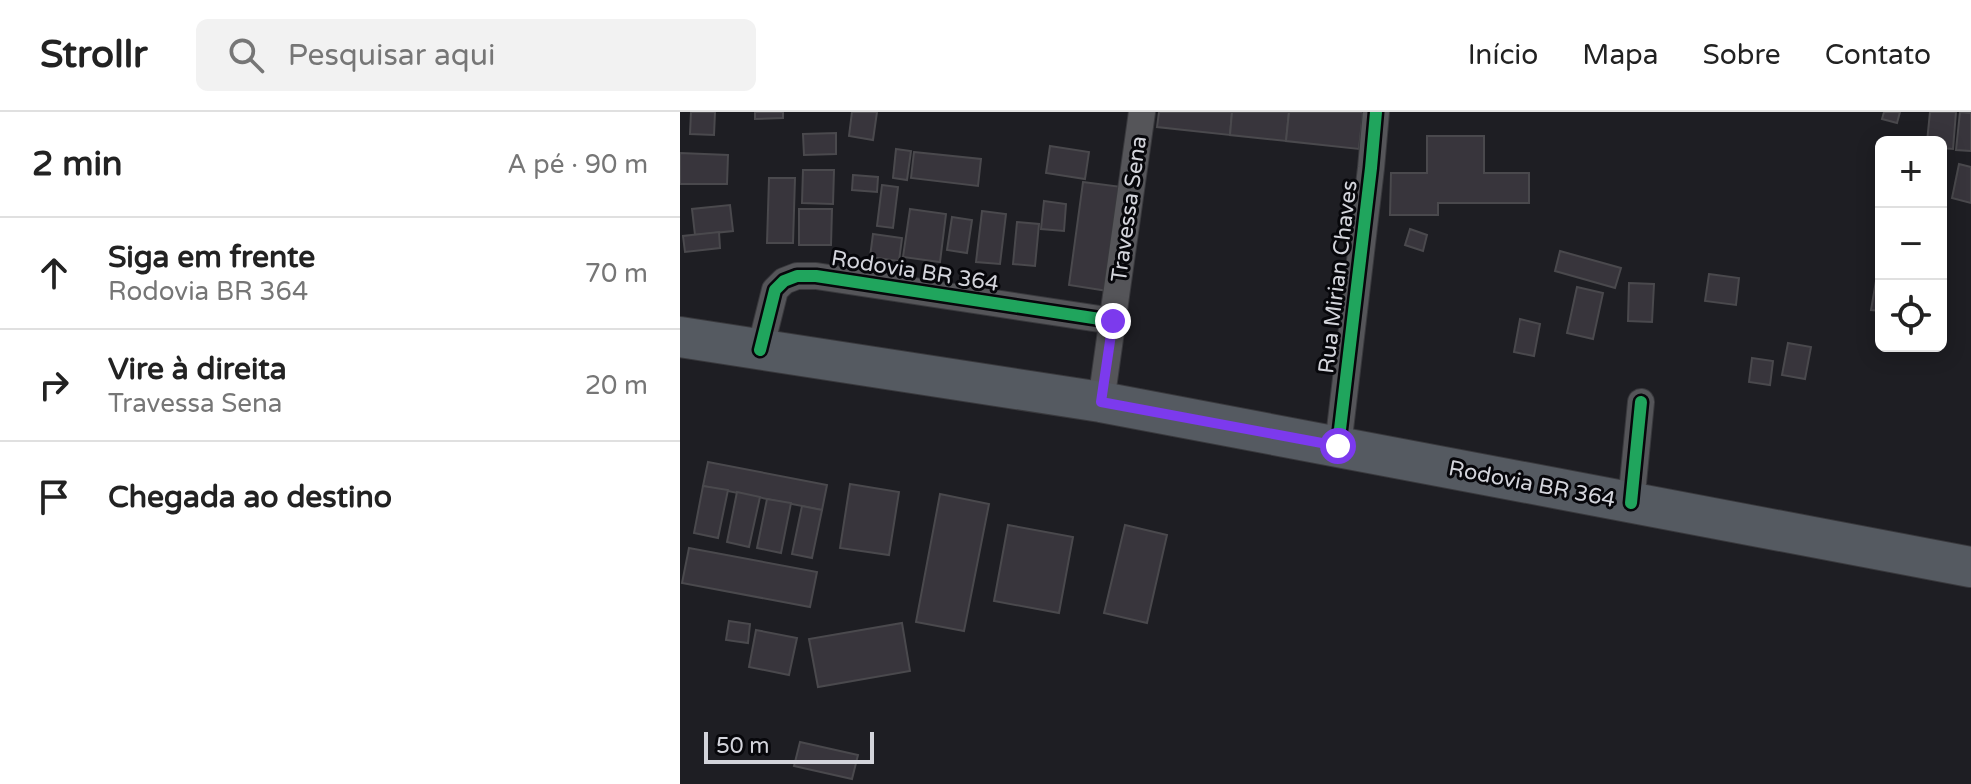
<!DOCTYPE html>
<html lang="pt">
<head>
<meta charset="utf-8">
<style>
	body { margin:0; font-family:"Varela Round",sans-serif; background:#f2f2f2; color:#222 }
	.controls { position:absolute; right:24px; top:24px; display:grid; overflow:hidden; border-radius:12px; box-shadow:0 4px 20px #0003 }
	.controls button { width:72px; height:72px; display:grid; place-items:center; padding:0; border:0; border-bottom:2px solid #e0e0e0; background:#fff; color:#222; font:40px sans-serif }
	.scale { position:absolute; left:24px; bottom:20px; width:170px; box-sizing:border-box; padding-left:8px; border:4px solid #d3d4db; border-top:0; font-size:22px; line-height:28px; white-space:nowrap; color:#d3d4db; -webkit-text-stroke:6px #07070b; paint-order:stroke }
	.stop { position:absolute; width:24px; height:24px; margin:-18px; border:6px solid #7c3aed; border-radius:50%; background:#fff }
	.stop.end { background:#7c3aed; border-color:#fff; box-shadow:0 2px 8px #0008 }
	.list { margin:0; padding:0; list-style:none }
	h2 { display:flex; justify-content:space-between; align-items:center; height:104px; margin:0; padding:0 32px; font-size:34px }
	h2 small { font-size:26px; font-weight:400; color:#767676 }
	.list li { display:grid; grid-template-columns:52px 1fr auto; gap:24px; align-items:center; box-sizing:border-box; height:112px; padding:0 32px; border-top:2px solid #e0e0e0 }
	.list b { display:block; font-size:30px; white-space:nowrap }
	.list p { margin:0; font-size:26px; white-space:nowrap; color:#767676 }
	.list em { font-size:26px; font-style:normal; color:#767676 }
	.icon { flex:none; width:44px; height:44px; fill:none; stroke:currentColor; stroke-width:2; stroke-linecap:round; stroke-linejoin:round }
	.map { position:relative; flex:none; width:1291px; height:672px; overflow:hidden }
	header { display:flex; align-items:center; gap:48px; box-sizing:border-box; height:112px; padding:0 40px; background:#fff; border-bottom:2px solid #e0e0e0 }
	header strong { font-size:38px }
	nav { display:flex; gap:44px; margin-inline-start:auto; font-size:28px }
	.search { width:560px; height:72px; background:#f2f2f2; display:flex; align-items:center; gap:20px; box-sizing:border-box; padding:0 28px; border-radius:12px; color:#767676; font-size:30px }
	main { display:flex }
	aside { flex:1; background:#fff }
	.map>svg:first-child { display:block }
	.building { fill:#38353c; stroke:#4a494d; stroke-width:2 }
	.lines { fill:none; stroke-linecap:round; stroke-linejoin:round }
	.street-casing { stroke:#39393d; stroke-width:28 }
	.primary-casing { stroke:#39393d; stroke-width:42 }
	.street { stroke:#555559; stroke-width:26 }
	.primary { stroke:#555a61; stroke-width:40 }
	.cycleway-casing { stroke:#07070b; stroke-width:17 }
	.cycleway { stroke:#20a55d; stroke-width:12 }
	.route { stroke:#7c3aed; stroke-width:10 }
	.labels { text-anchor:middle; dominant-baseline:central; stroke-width:6; stroke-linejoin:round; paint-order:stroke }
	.street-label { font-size:22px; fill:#d3d4db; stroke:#07070b }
</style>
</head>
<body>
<header>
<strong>Strollr</strong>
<div class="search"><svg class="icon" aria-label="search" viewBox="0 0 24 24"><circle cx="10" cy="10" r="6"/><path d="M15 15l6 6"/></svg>Pesquisar aqui</div>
<nav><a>Início</a><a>Mapa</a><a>Sobre</a><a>Contato</a></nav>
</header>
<main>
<aside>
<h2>2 min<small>A pé · 90 m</small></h2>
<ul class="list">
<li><svg class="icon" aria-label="ahead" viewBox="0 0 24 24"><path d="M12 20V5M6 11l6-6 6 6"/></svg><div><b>Siga em frente</b><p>Rodovia BR 364</p></div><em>70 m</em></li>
<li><svg class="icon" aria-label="right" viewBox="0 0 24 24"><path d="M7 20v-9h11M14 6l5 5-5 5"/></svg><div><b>Vire à direita</b><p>Travessa Sena</p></div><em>20 m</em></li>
<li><svg class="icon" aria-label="arrive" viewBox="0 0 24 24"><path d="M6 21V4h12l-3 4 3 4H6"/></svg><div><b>Chegada ao destino</b></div></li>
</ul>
</aside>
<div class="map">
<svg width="1291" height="672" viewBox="0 0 1291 672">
	<rect width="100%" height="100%" fill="#1e1e23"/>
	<g class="building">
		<path d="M11 0H35L34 23 10 22Z"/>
		<path d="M75 0H103V6L75 7Z"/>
		<path d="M172 0H197L193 28 169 24Z"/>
		<path d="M479 0H552L550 23 477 15Z"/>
		<path d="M552 0H609L606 29 550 23Z"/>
		<path d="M609 0H683L679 37 606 29Z"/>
		<path d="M1204 0H1220L1217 11 1202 7Z"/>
		<path d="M1250 0H1276L1273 37 1261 36V30H1247Z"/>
		<path d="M1280 0 1291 1V39L1276 38Z"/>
		<path d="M156 21V42L124 43 123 22Z"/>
		<path d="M747 24H804V61H849V91H758V103H710L711 61H747Z"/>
		<path d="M370 34 409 40 405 67 366 61Z"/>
		<path d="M216 37 231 39 227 68 213 66Z"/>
		<path d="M234 40 301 47 298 74 231 66Z"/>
		<path d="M0 41 48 43 47 72H0Z"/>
		<path d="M1279 52 1291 55V91L1272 86Z"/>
		<path d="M123 58H154L153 92 122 91Z"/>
		<path d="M173 63 198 65 197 80 172 78Z"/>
		<path d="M89 66H115L113 131H87Z"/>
		<path d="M403 70 442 75 428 179 389 173Z"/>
		<path d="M202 73 218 75 213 116 197 114Z"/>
		<path d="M364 89 386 92 384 119 361 117Z"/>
		<path d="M50 93 53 119 15 123 12 97Z"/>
		<path d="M119 97H152L151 133H119Z"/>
		<path d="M230 97 266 102 260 150 223 145Z"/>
		<path d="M302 99 326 102 320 152 296 150Z"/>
		<path d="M272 105 292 108 287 141 267 138Z"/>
		<path d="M337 110 359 112 355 154 333 152Z"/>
		<path d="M730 117 747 123 743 139 725 133Z"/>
		<path d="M39 120 40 136 5 140 3 124Z"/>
		<path d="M193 122 222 126 219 149 190 145Z"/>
		<path d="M880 139 941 156 935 176 875 159Z"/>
		<path d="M1029 162 1059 166 1056 193 1025 189Z"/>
		<path d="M1196 169 1201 170V199L1191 198Z"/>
		<path d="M949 171 974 172 972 210 948 209Z"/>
		<path d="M897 175 923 181 913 227 887 221Z"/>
		<path d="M840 207 860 212 854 244 834 240Z"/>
		<path d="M1108 231 1131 235 1125 267 1102 263Z"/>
		<path d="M1072 246 1093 249 1090 273 1069 270Z"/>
		<path d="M28 350 147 373 142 398 23 374Z"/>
		<path d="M170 372 219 380 209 443 160 436Z"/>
		<path d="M23 374 48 378 38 426 14 421Z"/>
		<path d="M57 380 80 385 69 435 47 430Z"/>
		<path d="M260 382 309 392 284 519 236 510Z"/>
		<path d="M87 387 111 391 101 441 77 436Z"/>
		<path d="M122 394 142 398 132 446 112 442Z"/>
		<path d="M328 413 393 425 379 501 314 489Z"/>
		<path d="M445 413 487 423 467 511 424 501Z"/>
		<path d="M9 436 137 460 130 495 2 471Z"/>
		<path d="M49 509 70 512 68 531 46 528Z"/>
		<path d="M222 511 230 559 138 575 129 527Z"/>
		<path d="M76 518 117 526 109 563 69 555Z"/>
		<path d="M120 630 178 643 172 667 114 654Z"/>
	</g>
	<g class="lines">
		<defs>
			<g id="street">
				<path d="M80 238 95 178 104 169 117 164H136L433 209"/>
				<path d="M421 290 462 0"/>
				<path d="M658 334 691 56 696 0"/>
				<path d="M951 391 961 290"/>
			</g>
			<path id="primary" d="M0 225 421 290 1291 455"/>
		</defs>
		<use href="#street" class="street-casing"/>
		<use href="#primary" class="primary-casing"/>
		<use href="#street" class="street"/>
		<use href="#primary" class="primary"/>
		<defs>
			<g id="cycleway">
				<path d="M80 238 95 178 104 169 117 164H136L433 209"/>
				<path d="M658 334 691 56 696 0"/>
				<path d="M951 391 961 290"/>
			</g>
		</defs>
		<use href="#cycleway" class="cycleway-casing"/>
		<use href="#cycleway" class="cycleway"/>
	</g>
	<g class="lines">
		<path class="route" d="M433 209 421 290 658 334"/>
	</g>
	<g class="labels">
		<g class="street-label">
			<text transform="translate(449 97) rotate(-82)">Travessa Sena</text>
			<text transform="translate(235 159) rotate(9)">Rodovia BR 364</text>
			<text transform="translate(658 165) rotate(-83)">Rua Mirian Chaves</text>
			<text transform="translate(852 372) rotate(11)">Rodovia BR 364</text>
		</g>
	</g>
</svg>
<div class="controls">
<button>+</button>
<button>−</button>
<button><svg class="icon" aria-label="locate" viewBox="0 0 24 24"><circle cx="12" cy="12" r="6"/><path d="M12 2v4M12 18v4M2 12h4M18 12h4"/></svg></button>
</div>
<div class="scale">50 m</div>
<div class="stop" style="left:658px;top:334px"></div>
<div class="stop end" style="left:433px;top:209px"></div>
</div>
</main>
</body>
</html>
